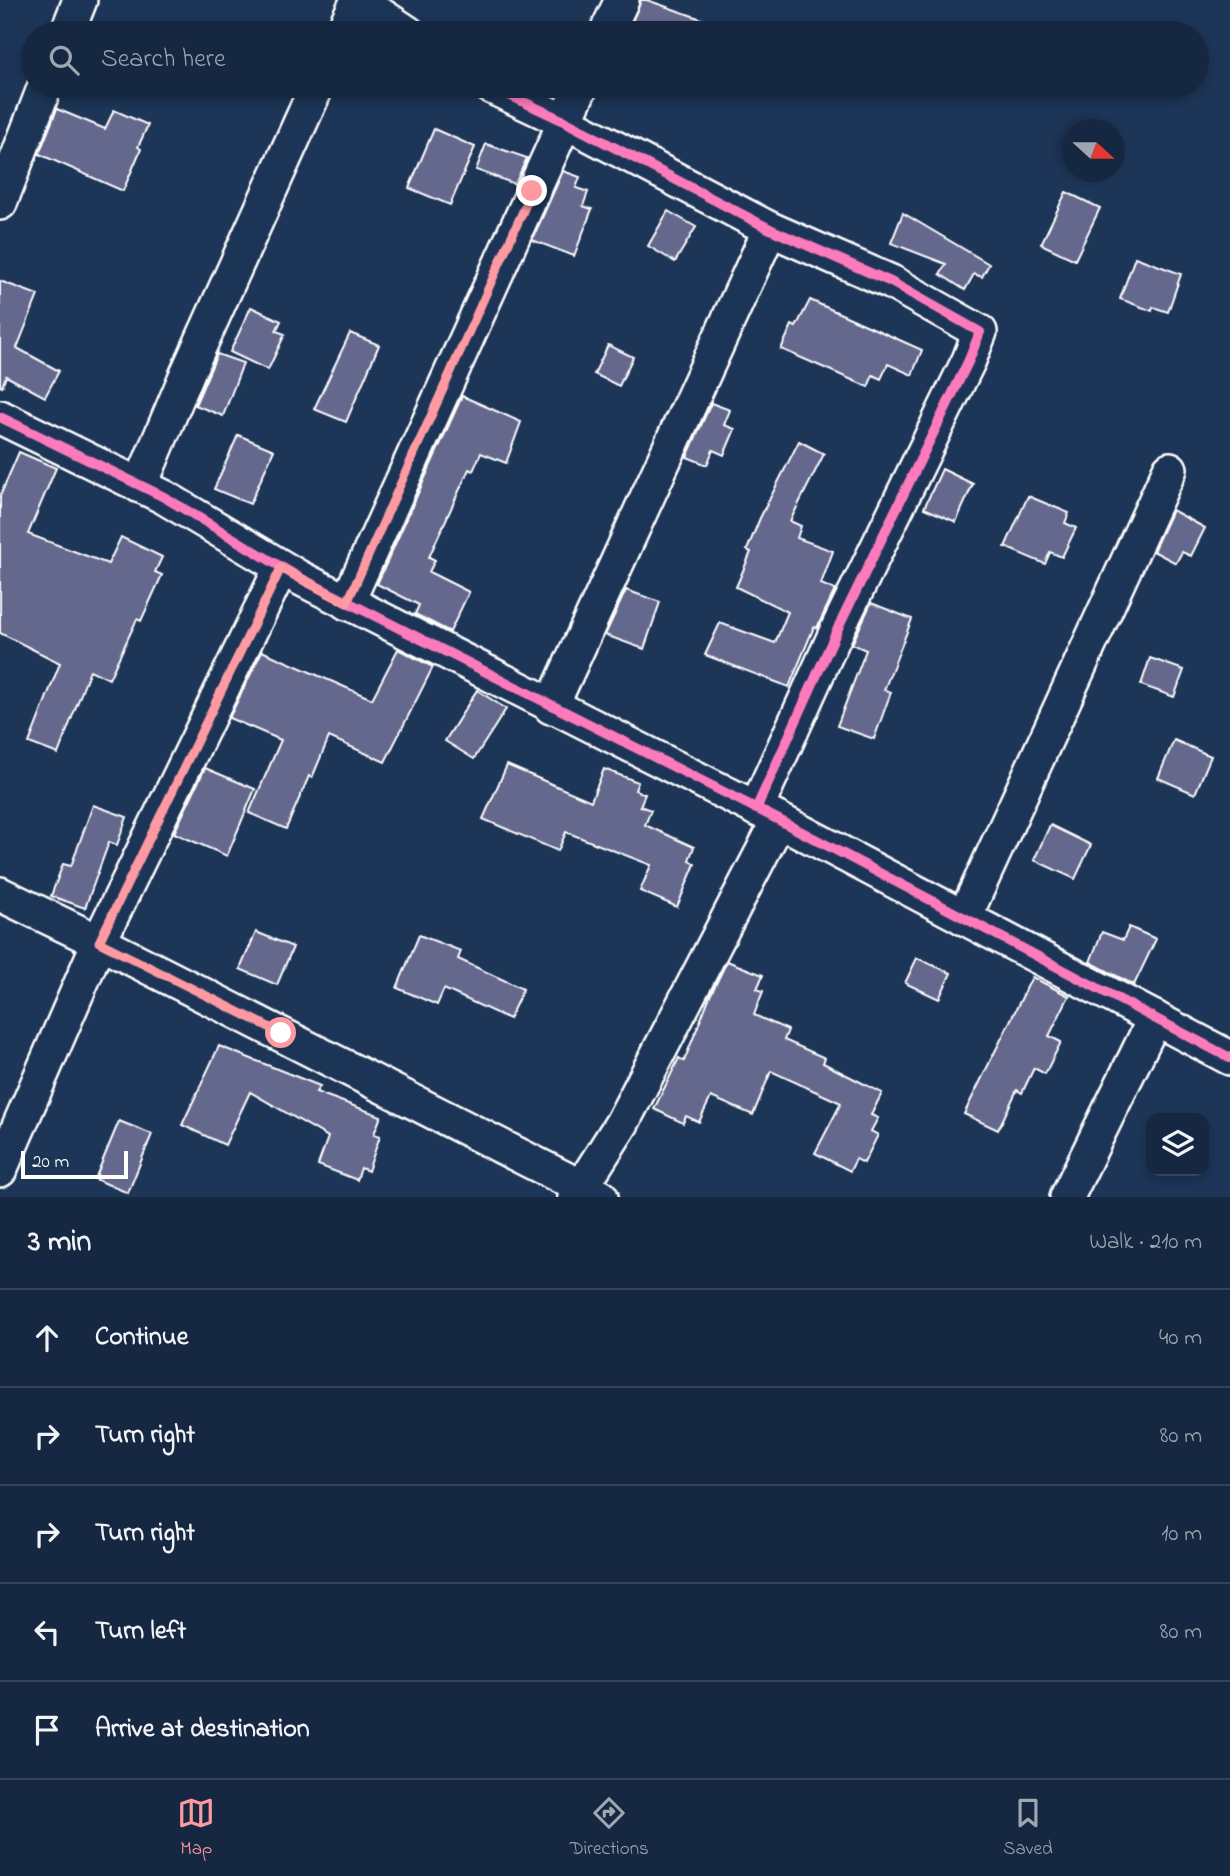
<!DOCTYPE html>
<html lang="en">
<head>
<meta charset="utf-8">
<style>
	body { margin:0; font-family:"Indie Flower",sans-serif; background:#1f3048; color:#f1f3f6 }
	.controls { position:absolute; right:21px; bottom:21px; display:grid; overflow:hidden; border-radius:14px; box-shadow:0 4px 10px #0003 }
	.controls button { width:63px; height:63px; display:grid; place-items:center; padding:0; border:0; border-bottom:2px solid #35445a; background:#162841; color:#f1f3f6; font:35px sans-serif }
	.compass { position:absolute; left:1062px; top:119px; width:63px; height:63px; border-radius:50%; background:#162841; box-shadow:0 4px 10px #0003; rotate:111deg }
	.scale { position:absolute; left:21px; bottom:18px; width:107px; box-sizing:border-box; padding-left:7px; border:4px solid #fff; border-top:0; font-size:19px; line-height:24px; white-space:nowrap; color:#fff; -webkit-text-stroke:5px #1d3557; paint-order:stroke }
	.stop { position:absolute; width:21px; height:21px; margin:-16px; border:5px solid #ff9aa2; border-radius:50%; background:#fff }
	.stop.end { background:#ff9aa2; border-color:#fff; box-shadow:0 2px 7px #0008 }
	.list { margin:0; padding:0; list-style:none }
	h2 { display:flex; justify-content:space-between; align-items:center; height:91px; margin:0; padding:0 28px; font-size:30px }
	h2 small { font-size:23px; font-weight:400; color:#9ea6b1 }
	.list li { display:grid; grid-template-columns:46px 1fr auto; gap:21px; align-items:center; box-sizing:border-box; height:98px; padding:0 28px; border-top:2px solid #35445a }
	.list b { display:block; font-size:26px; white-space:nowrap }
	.list em { font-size:23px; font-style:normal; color:#9ea6b1 }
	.icon { flex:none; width:38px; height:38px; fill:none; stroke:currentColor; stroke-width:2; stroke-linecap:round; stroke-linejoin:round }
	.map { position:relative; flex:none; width:1230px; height:1197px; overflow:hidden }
	.search { position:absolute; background:#162841; box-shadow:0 4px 10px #0003; left:21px; right:21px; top:21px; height:77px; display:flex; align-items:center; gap:18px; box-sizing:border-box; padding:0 24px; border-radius:38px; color:#9ea6b1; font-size:26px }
	.sheet { height:581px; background:#162841 }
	nav { display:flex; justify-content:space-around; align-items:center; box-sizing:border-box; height:98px; border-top:2px solid #35445a; background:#162841; font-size:19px; color:#9ea6b1 }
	nav a { display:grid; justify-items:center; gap:4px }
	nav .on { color:#ff9aa2 }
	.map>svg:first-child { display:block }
	.building { fill:#65688d; stroke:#fff; stroke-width:2 }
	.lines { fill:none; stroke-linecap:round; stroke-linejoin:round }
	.minor-casing { stroke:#fff; stroke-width:38 }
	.minor { stroke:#1d3557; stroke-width:33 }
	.cycleway-casing { stroke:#1d3557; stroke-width:15 }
	.cycleway { stroke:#fd7abc; stroke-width:10 }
	.route { stroke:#ff9aa2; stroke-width:9 }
</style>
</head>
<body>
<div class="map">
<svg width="1230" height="1197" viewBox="0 0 1230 1197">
	<rect width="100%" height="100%" fill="#1d3557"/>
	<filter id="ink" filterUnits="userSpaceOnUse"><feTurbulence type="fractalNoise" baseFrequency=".0143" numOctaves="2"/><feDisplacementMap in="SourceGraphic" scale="14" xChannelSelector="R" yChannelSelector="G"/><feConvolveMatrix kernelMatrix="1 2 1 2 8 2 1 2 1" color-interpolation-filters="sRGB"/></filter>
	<g filter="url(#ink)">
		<g class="building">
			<path d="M641 0H647L730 29 729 33H627Z"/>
			<path d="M57 109 105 129 114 110 148 125 138 147 141 149 123 191 39 154Z"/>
			<path d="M434 129 475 147 450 205 409 188Z"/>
			<path d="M486 144 527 158 515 184 476 170Z"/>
			<path d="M563 171 580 177 576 188 588 192 583 206 592 209 574 256 532 240Z"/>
			<path d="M1066 192 1100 208 1075 260 1041 244Z"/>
			<path d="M668 211 696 227 675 262 648 246Z"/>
			<path d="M903 213 989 264 982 277 974 274 965 290 940 274 946 264 891 243Z"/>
			<path d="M1135 257 1181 274 1168 312 1153 307 1152 311 1120 299Z"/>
			<path d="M0 281 38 295 17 348 59 371 45 397 6 376 2 387 0 386Z"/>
			<path d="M810 300 922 350 912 375 888 364 881 379 873 375 868 387 781 349 792 325 796 327Z"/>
			<path d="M251 307 281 321 276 331 285 334 268 370 230 352Z"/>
			<path d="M350 333 379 345 346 422 314 409Z"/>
			<path d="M608 345 633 357 619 386 594 374Z"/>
			<path d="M217 354 243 363 223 416 195 405Z"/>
			<path d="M462 396 521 422 506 463 481 453 473 471 469 469 429 557 435 560 429 572 469 592 450 632 415 614 419 605 377 584Z"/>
			<path d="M711 403 730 410 724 425 735 429 724 455 713 450 707 465 687 457Z"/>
			<path d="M238 435 274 450 250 504 214 489Z"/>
			<path d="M799 441 824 454 790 521 801 526 797 538 833 551 821 584 835 590 817 628 814 627 789 687 705 655 720 623 775 643 788 612 736 587 751 552 747 550 760 518Z"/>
			<path d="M19 452 56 468 28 534 108 564 121 537 162 557 155 572 162 575 141 621 137 619 109 679 90 670 58 754 29 743 60 663 0 633V496Z"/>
			<path d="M942 469 973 484 956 522 924 508Z"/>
			<path d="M1028 496 1069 513 1065 523 1076 528 1062 557 1050 552 1045 564 1005 547Z"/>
			<path d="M1172 510 1205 528 1191 556 1182 552 1176 563 1153 551Z"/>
			<path d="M626 590 660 602 644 649 605 635Z"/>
			<path d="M871 603 912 619 884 690 891 692 874 739 837 726 866 650 852 644Z"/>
			<path d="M398 649 433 667 385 762 329 737 312 778 309 776 286 829 249 813 281 740 229 718 262 651 372 699Z"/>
			<path d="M1150 658 1184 670 1174 697 1141 685Z"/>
			<path d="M477 690 506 709 474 759 445 741Z"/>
			<path d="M1174 740 1211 756 1195 794 1158 778Z"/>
			<path d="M507 765 591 801 604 769 638 782 635 790 645 794 640 806 651 810 645 825 694 847 689 860 695 864 677 907 640 891 651 865 566 832 558 851 483 819Z"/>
			<path d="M205 768 255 789 227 856 174 833Z"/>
			<path d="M93 805 127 817 117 845 109 842 85 908 51 896 63 864 71 866Z"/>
			<path d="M1050 825 1091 845 1075 879 1034 860Z"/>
			<path d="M1129 927 1156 939 1134 985 1090 962 1102 932 1123 940Z"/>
			<path d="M256 932 293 947 277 985 240 969Z"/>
			<path d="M419 935 461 951 458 959 523 989 509 1019 444 989 437 1005 397 988Z"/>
			<path d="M917 958 951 973 939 999 905 983Z"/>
			<path d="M727 961 763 975 757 989 763 991 754 1015 788 1030 784 1040 825 1058 823 1063 882 1093 871 1115 878 1118 871 1131 878 1135 864 1163 856 1159 850 1171 815 1153 841 1103 771 1071 753 1115 711 1097 699 1122 686 1116 683 1123 654 1109 679 1058 684 1061 710 996Z"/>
			<path d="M1032 977 1069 996 1049 1036 1061 1042 1045 1074 1034 1068 1022 1093 1017 1090 998 1130 964 1114Z"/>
			<path d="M219 1046 320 1086 316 1092 381 1116 374 1134 380 1136 368 1171 361 1168 357 1180 318 1165 328 1137 250 1092 225 1145 182 1125Z"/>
			<path d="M119 1121 152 1134 128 1193 95 1179Z"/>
		</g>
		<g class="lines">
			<defs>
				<g id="minor">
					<path d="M67 33 80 0"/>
					<path d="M342 33 358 0 408 33"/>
					<path d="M606 33 622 0"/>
					<path d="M490 86 564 121 770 229 891 282 980 332 969 360 839 626 756 809"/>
					<path d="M0 203 45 86"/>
					<path d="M0 417 164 497 298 577 779 820 1230 1058"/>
					<path d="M140 486 187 374 317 86"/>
					<path d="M347 603 581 86"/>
					<path d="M551 707 770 229"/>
					<path d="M0 894 99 942 601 1197"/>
					<path d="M964 918 1170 469"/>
					<path d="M0 1170 99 942 281 568"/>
					<path d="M575 1197 622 1123 779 820"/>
					<path d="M1067 1197 1155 1018"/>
				</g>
			</defs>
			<use href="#minor" class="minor-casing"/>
			<use href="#minor" class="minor"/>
			<defs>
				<g id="cycleway">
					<path d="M490 86 564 121 770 229 891 282 980 332 969 360 839 626 756 809"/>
					<path d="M0 417 164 497 298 577 779 820 1230 1058"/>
				</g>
			</defs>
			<use href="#cycleway" class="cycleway-casing"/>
			<use href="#cycleway" class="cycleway"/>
		</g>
	</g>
	<g class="lines" filter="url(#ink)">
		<path class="route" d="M281 1033 99 942 281 568 347 603 532 191"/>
	</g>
</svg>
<div class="controls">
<button><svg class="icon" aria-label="layers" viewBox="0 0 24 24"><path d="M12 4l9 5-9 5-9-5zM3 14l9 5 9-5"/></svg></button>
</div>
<svg class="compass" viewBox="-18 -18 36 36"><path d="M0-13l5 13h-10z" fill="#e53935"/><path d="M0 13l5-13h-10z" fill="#9ea6b1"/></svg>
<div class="scale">20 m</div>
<div class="stop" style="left:281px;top:1033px"></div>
<div class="stop end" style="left:532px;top:191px"></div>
<div class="search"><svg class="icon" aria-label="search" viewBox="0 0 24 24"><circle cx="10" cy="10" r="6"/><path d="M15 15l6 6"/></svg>Search here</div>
</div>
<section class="sheet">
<h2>3 min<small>Walk · 210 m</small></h2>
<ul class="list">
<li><svg class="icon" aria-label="ahead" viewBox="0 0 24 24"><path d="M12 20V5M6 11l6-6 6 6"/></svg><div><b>Continue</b></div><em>40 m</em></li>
<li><svg class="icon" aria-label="right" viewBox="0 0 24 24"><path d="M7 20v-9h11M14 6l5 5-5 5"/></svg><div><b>Turn right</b></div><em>80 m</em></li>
<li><svg class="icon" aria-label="right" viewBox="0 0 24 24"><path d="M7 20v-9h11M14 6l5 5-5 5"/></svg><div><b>Turn right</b></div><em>10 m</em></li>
<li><svg class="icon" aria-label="left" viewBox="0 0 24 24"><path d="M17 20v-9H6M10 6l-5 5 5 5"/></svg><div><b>Turn left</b></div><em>80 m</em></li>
<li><svg class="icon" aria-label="arrive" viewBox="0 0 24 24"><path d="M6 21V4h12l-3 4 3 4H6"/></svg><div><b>Arrive at destination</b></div></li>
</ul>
</section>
<nav>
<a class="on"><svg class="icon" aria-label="map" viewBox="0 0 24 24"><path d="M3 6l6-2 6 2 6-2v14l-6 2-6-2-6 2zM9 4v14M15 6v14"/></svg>Map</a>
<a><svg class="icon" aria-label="directions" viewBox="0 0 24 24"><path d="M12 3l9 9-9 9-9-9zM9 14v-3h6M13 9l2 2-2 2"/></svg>Directions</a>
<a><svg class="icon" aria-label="saved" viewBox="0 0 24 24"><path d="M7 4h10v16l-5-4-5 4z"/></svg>Saved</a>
</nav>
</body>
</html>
